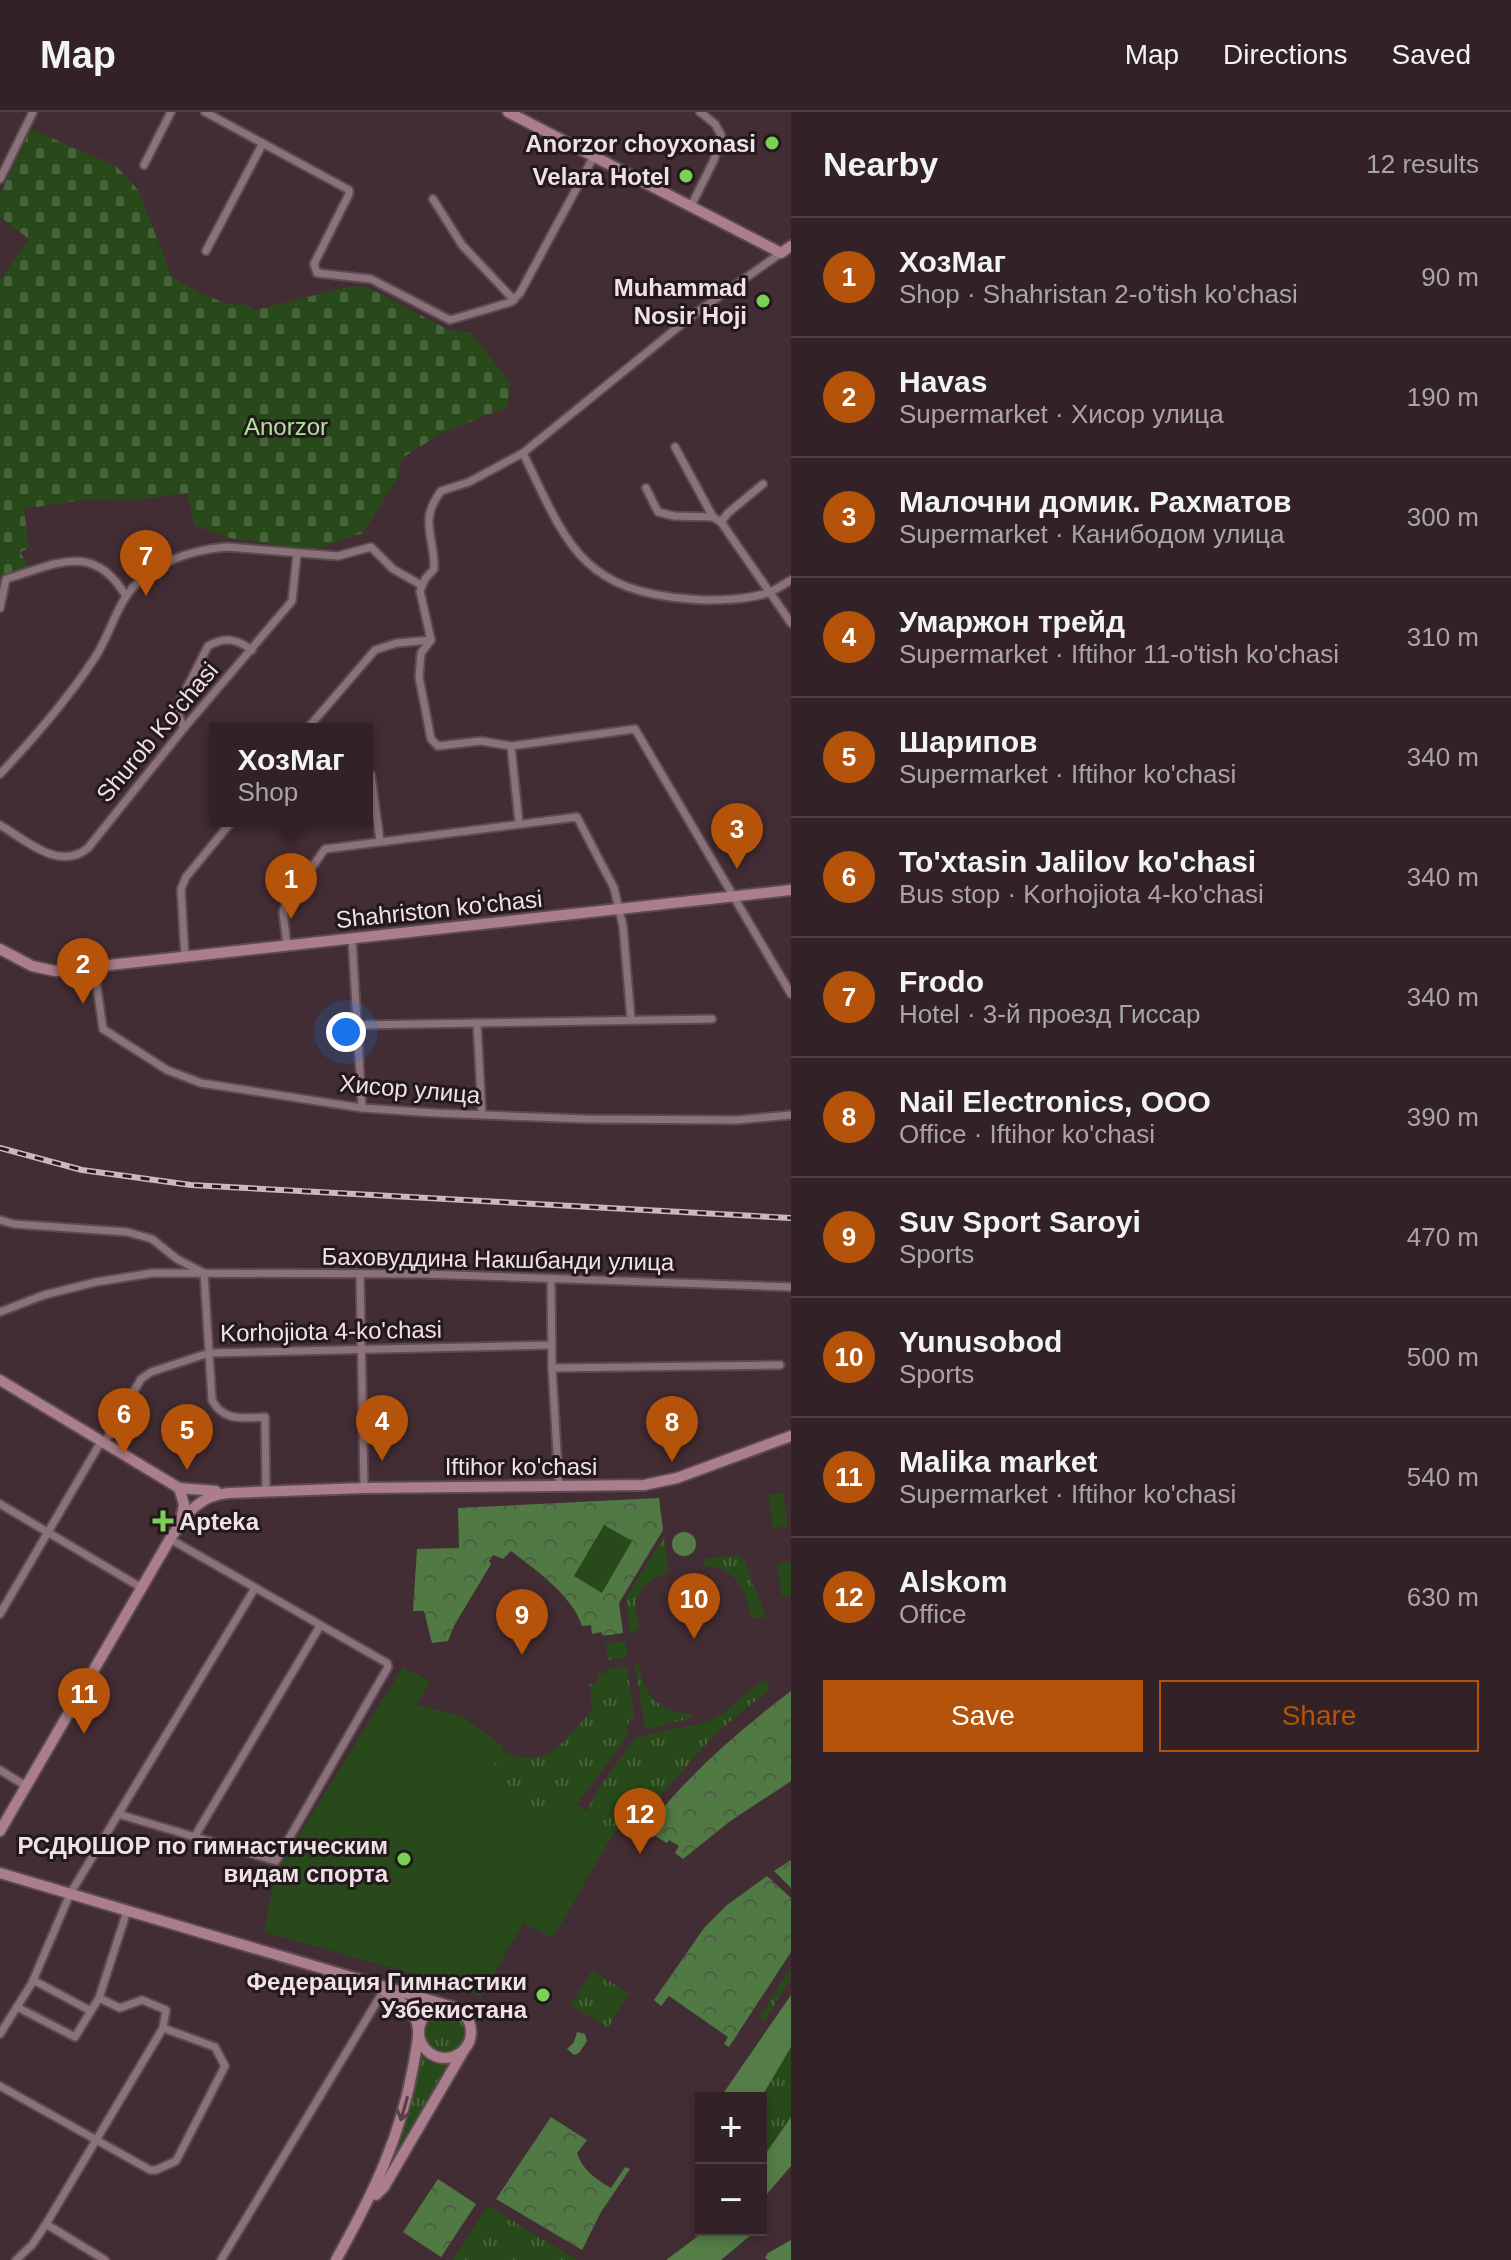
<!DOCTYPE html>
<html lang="en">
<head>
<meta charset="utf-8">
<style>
	body { margin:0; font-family:Arial,sans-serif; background:#3a2a2f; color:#f1f3f6 }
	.controls { position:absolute; right:24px; bottom:24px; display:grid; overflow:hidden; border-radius:0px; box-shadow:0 4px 12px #0003 }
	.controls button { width:72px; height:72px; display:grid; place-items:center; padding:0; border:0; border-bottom:2px solid #4d3f44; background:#322227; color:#f1f3f6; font:40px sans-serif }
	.you { position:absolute; left:346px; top:920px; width:28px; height:28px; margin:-20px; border:6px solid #fff; border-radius:50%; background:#1a73e8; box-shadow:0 0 0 12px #1a73e833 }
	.badge { display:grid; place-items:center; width:52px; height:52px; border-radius:50%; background:#b45309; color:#fff; font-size:26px; font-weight:700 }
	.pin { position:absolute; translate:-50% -66px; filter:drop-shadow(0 2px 4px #0008) }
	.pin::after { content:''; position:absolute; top:42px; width:28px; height:24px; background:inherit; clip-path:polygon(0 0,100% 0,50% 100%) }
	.popup { position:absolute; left:209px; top:611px; width:164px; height:104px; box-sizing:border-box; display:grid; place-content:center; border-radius:0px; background:#322227; filter:drop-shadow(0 2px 6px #0005); font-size:26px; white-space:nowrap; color:#a8a4a7 }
	.popup b { font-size:30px; color:#f1f3f6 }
	.popup::after { content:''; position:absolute; left:50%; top:100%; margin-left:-16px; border:16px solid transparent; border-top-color:#322227 }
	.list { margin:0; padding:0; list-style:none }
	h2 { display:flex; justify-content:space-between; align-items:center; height:104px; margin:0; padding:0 32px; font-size:34px }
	h2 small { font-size:26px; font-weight:400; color:#a8a4a7 }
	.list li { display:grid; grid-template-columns:52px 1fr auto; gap:24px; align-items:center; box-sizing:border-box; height:120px; padding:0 32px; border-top:2px solid #4d3f44 }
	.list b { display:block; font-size:30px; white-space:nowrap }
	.list p { margin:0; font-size:26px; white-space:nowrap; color:#a8a4a7 }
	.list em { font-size:26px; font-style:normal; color:#a8a4a7 }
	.actions { display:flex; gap:16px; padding:24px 32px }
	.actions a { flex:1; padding:18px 0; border:2px solid #b45309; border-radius:0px; text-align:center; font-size:28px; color:#b45309 }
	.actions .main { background:#b45309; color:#fff }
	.map { position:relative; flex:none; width:791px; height:2148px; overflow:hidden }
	header { display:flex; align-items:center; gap:48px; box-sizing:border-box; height:112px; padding:0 40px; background:#322227; border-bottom:2px solid #4d3f44 }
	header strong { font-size:38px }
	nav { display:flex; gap:44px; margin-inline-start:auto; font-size:28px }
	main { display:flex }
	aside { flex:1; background:#322227 }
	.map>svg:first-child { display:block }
	.grass { fill:url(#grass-tufts) }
	.forest { fill:url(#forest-crowns) }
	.cemetery { fill:url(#cemetery-stones) }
	.garden { fill:#284a1b }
	.water { fill:#557d47 }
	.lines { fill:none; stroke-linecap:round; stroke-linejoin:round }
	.street-casing { stroke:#5d4a50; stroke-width:11 }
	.secondary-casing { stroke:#5d4a50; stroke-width:14 }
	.street { stroke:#8b7179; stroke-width:7 }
	.secondary { stroke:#aa7e8c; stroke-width:10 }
	.rail-casing { stroke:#c9b8bd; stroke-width:6 }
	.rail { stroke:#23191c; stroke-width:3; stroke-dasharray:9; stroke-linecap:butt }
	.oneway { stroke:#594149 }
	.poi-dot { fill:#7ad157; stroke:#23191c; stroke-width:3 }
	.labels { text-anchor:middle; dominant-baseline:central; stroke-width:6; stroke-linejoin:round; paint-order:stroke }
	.poi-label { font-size:24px; font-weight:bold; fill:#f0e1e5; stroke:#23191c; text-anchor:end }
	.park-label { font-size:24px; fill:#ace697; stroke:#23191c }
	.street-label { font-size:24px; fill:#f0e1e5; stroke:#23191c }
</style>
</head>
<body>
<header>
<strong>Map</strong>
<nav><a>Map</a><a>Directions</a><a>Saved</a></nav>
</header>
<main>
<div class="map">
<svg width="791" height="2148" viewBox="0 0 791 2148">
	<defs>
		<pattern id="grass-tufts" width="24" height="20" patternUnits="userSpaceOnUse" patternTransform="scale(2)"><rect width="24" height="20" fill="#284a1b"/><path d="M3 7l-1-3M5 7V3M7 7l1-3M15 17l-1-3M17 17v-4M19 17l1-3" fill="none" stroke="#48643c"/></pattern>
		<pattern id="forest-crowns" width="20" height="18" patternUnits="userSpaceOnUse" patternTransform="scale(2)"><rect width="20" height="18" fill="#517943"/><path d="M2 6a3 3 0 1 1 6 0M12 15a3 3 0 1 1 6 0" fill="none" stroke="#4c5e44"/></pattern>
		<pattern id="cemetery-stones" width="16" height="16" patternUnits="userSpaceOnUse" patternTransform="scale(2)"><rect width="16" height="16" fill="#284a1b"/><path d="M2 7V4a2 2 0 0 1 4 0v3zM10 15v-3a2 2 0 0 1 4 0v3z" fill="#48643c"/></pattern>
	</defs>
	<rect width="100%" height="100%" fill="#432d34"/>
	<g class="grass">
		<path d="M664 1425 669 1460C655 1464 639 1475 636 1490 634 1498 638 1510 639 1517L630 1521 626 1486Z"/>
		<path d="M738 1443 744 1447 766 1505 751 1506C748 1489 741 1464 721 1457 715 1455 708 1455 703 1453V1447Z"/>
		<path d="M625 1529 628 1545 608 1548 606 1532Z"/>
		<path d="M637 1551C640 1557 641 1563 643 1570 651 1592 670 1601 692 1602V1606L649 1617 645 1615 635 1553Z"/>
		<path d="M627 1554 634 1603 633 1608 629 1609 627 1623 620 1634 577 1692 559 1696 551 1710 544 1711 497 1673 493 1655 502 1639C546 1660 564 1629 592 1598L590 1572 598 1571 597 1562 606 1561V1557Z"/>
		<path d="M765 1568 771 1576 716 1621 637 1710 614 1720 586 1700 599 1676 634 1627C656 1617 685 1617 709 1609 729 1602 745 1578 765 1568Z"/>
		<path d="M791 1855V1866L764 1909 759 1906Z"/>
		<path d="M592 1859 629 1881 608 1916 571 1893Z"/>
		<circle cx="444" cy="1920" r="21"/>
		<path d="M791 1935V2005L766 2041 761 2042V1986Z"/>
		<path d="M418 1938 433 1952 452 1953 391 2049 405 2008Z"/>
		<path d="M486 2096H491L577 2148H453Z"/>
	</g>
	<g class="forest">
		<path d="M659 1386 663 1418 619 1491 623 1521 603 1524 601 1520 592 1522 591 1513 582 1514C572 1483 537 1459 511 1439L503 1447 493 1443 489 1449 491 1452 455 1512 448 1529 432 1531 424 1499H413L417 1437 459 1436 458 1396Z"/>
		<path d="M791 1579V1669L729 1710 683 1747 675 1741 679 1734 669 1728 667 1731 650 1721 664 1709 656 1704C696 1656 742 1616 791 1579Z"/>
		<path d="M791 1748V1776L774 1759Z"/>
		<path d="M767 1764 791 1786V1840L729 1935 724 1932 728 1925 669 1884 661 1894 654 1888 704 1816 727 1793Z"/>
		<path d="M551 2005 587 2028 577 2041C583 2059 596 2067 611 2076L625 2055 630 2057 601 2100 582 2138 496 2087Z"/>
		<path d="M438 2067 476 2092 441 2145 403 2120Z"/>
	</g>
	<path class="cemetery" d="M31 17 116 54 139 79 171 164 198 180 227 192 248 193 255 198 352 174 367 175 447 217 472 222 510 270 508 295 442 321 402 346 398 365 363 421 313 438 230 426 195 414 187 381 143 387 80 388 24 397 29 436 20 440 29 455 0 466V168L29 127 0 105V82Z"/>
	<g class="garden">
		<path d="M783 1381 788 1414 773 1416 768 1383Z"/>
		<path d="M604 1413 632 1429 602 1481 574 1464Z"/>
		<path d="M791 1450V1484L782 1485 777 1452Z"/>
		<path d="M403 1555 430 1569 416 1593 462 1604 504 1635 493 1655 501 1660 496 1667 497 1673C513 1684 530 1706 549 1711L559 1696 577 1692 614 1720 553 1826 523 1811 481 1885 458 1872 454 1873 264 1820 275 1762Z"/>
	</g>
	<g class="water">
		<circle cx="684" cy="1432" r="12"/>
		<path d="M791 1883V1935L761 1986H720Z"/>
		<path d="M577 1920 585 1922 587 1929 579 1941 574 1943 567 1937 574 1930Z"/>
		<path d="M791 2005V2054L767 2082V2100L761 2111V2042L766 2041Z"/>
		<path d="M710 2118H757L721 2148H666L701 2122Z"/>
		<path d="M791 2128V2148H768L765 2146 768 2141Z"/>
	</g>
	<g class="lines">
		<defs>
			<g id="street">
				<path d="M205 0 349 78V82L314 152 317 161 371 167 450 208 511 190 520 181 594 44"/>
				<path d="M144 53 171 0"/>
				<path d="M0 67 33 0"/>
				<path d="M433 87 462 133 514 188"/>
				<path d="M691 94 714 48 721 23 715 12 700 0"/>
				<path d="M206 139 263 31"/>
				<path d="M675 335 713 405 721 410 791 511"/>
				<path d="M523 341C566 430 580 479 690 487 712 489 749 488 770 480 777 477 784 472 791 468"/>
				<path d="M646 376 658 400 674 404 713 405"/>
				<path d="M721 410 728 401 763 372"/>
				<path d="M0 496 6 467C55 453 93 428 126 484"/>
				<path d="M431 528 420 479 425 467 434 457C435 423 418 410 441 379L469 370 523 341 693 203 781 141"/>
				<path d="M184 616 176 597 208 534C225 524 237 527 252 538"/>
				<path d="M307 617 375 538 397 531 431 528 421 541 419 565 431 627 438 634 481 629 511 634 635 617 791 882"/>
				<path d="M511 634 519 711"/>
				<path d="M0 662C34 626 67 588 94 547 107 528 113 505 125 486 147 452 188 438 227 435L338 444 371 435 393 457 421 473"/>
				<path d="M371 663 380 729"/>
				<path d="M0 713C26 728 59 760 88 736L184 616 292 489 297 442"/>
				<path d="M352 826 362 996"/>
				<path d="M287 834 283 800 286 791 325 737 577 705 614 776 623 814 631 907"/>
				<path d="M185 846 181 777 186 765 232 709"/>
				<path d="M94 855 103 917 167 958 201 971 362 996 436 1001 585 1007 736 1008 791 1003"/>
				<path d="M477 911 482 1003"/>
				<path d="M358 913 712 907"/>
				<path d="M0 1108 14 1112 127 1120 152 1127 177 1147 202 1160"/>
				<path d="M204 1161 212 1288C223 1310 244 1306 265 1305L266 1379"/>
				<path d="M360 1163 364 1376"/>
				<path d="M551 1166 552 1256 559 1374"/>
				<path d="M0 1200 44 1183 96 1170 153 1161 424 1162 791 1175"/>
				<path d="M552 1256 780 1253"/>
				<path d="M105 1330 141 1267 151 1260 209 1241 551 1233"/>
				<path d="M0 1392 142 1476"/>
				<path d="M0 1502 102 1328"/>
				<path d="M0 1658 26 1674"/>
				<path d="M118 1702 276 1749 388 1555 387 1551 170 1427"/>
				<path d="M195 1724 320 1514"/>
				<path d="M99 1886 127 1799"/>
				<path d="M17 1895 75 1925 91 1899 33 1868"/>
				<path d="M0 1922 32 1871 70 1782 255 1476"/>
				<path d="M0 1974 150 2058H156L176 2049 225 1954 215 1935 163 1916"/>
				<path d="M46 2112 105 2148"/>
				<path d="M16 2148 32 2133 46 2112 163 1916 166 1898 142 1888 120 1896 99 1886 91 1899"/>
				<path d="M221 2148 384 1878"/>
			</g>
			<g id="secondary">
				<path d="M508 0 781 141 791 134"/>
				<path d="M0 837 32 854 55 859 791 778"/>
				<path d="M0 1268 179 1376 216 1379"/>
				<path d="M179 1376 184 1392 181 1408"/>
				<path d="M0 1719 170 1427C186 1403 198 1383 229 1381L364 1376 644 1373 677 1366 791 1324"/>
				<path d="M0 1761 453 1895"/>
				<circle cx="445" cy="1920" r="26"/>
				<path d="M376 2083 384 2075 464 1938"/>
				<path d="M336 2148C373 2082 401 2025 414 1950 416 1936 421 1921 416 1908 410 1894 397 1887 385 1879"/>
			</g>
		</defs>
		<use href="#street" class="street-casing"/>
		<use href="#secondary" class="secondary-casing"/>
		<use href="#street" class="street"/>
		<use href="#secondary" class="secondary"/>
		<defs>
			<path id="rail" d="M0 1036 82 1058 191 1073 791 1106"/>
		</defs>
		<use href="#rail" class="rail-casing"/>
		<use href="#rail" class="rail"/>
	</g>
	<defs><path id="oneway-shaft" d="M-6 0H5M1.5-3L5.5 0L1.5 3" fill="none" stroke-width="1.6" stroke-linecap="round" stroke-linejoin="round" transform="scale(2)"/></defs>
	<use class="oneway" href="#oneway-shaft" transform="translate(404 1997) rotate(106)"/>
	<g class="poi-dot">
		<circle cx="772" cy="31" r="8"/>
		<circle cx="686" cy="64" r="8"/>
		<circle cx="763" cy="189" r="8"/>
		<path d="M159 1397h8v8h8v8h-8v8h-8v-8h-8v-8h8z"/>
		<circle cx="404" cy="1747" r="8"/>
		<circle cx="543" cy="1883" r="8"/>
	</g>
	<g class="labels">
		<g class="poi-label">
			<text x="756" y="31">Anorzor choyxonasi</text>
			<text x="670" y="64">Velara Hotel</text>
			<text x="747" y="175">Muhammad<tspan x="747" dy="28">Nosir Hoji</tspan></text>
			<text x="179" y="1409" text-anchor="start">Apteka</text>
			<text x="388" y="1733">РСДЮШОР по гимнастическим<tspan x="388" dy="28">видам спорта</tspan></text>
			<text x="527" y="1869">Федерация Гимнастики<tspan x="527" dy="28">Узбекистана</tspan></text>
		</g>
		<g class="park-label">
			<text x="286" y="314">Anorzor</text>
		</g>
		<g class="street-label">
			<text transform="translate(157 620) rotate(-50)">Shurob Ko'chasi</text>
			<text transform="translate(439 797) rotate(-6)">Shahriston ko'chasi</text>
			<text transform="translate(410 977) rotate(5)">Хисор улица</text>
			<text transform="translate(498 1147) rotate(1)">Баховуддина Накшбанди улица</text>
			<text transform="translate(331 1219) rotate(-1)">Korhojiota 4-ko'chasi</text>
			<text x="521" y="1354">Iftihor ko'chasi</text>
		</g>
	</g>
</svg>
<div class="controls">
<button>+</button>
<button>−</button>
</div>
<div class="you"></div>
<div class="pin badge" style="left:291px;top:807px">1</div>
<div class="popup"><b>ХозМаг</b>Shop</div>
<div class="pin badge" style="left:83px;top:892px">2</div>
<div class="pin badge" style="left:737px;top:757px">3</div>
<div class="pin badge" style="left:382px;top:1349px">4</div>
<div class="pin badge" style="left:187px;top:1358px">5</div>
<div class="pin badge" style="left:124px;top:1342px">6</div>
<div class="pin badge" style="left:146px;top:484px">7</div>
<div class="pin badge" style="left:672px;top:1350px">8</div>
<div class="pin badge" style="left:522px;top:1543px">9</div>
<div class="pin badge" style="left:694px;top:1527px">10</div>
<div class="pin badge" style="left:84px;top:1622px">11</div>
<div class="pin badge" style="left:640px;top:1742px">12</div>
</div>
<aside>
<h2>Nearby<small>12 results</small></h2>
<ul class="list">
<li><span class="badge">1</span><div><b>ХозМаг</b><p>Shop · Shahristan 2-o'tish ko'chasi</p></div><em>90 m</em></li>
<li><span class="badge">2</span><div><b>Havas</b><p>Supermarket · Хисор улица</p></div><em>190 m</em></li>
<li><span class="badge">3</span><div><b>Малочни домик. Рахматов</b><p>Supermarket · Канибодом улица</p></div><em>300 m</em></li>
<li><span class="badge">4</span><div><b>Умаржон трейд</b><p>Supermarket · Iftihor 11-o'tish ko'chasi</p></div><em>310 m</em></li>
<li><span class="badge">5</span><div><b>Шарипов</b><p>Supermarket · Iftihor ko'chasi</p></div><em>340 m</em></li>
<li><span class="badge">6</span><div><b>To'xtasin Jalilov ko'chasi</b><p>Bus stop · Korhojiota 4-ko'chasi</p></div><em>340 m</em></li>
<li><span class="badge">7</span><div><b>Frodo</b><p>Hotel · 3-й проезд Гиссар</p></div><em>340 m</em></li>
<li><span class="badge">8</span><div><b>Nail Electronics, ООО</b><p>Office · Iftihor ko'chasi</p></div><em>390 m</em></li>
<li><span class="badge">9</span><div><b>Suv Sport Saroyi</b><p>Sports</p></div><em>470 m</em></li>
<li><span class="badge">10</span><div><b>Yunusobod</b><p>Sports</p></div><em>500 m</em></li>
<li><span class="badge">11</span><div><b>Malika market</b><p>Supermarket · Iftihor ko'chasi</p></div><em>540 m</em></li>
<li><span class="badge">12</span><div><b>Alskom</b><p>Office</p></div><em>630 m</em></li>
</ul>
<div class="actions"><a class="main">Save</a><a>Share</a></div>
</aside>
</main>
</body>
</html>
